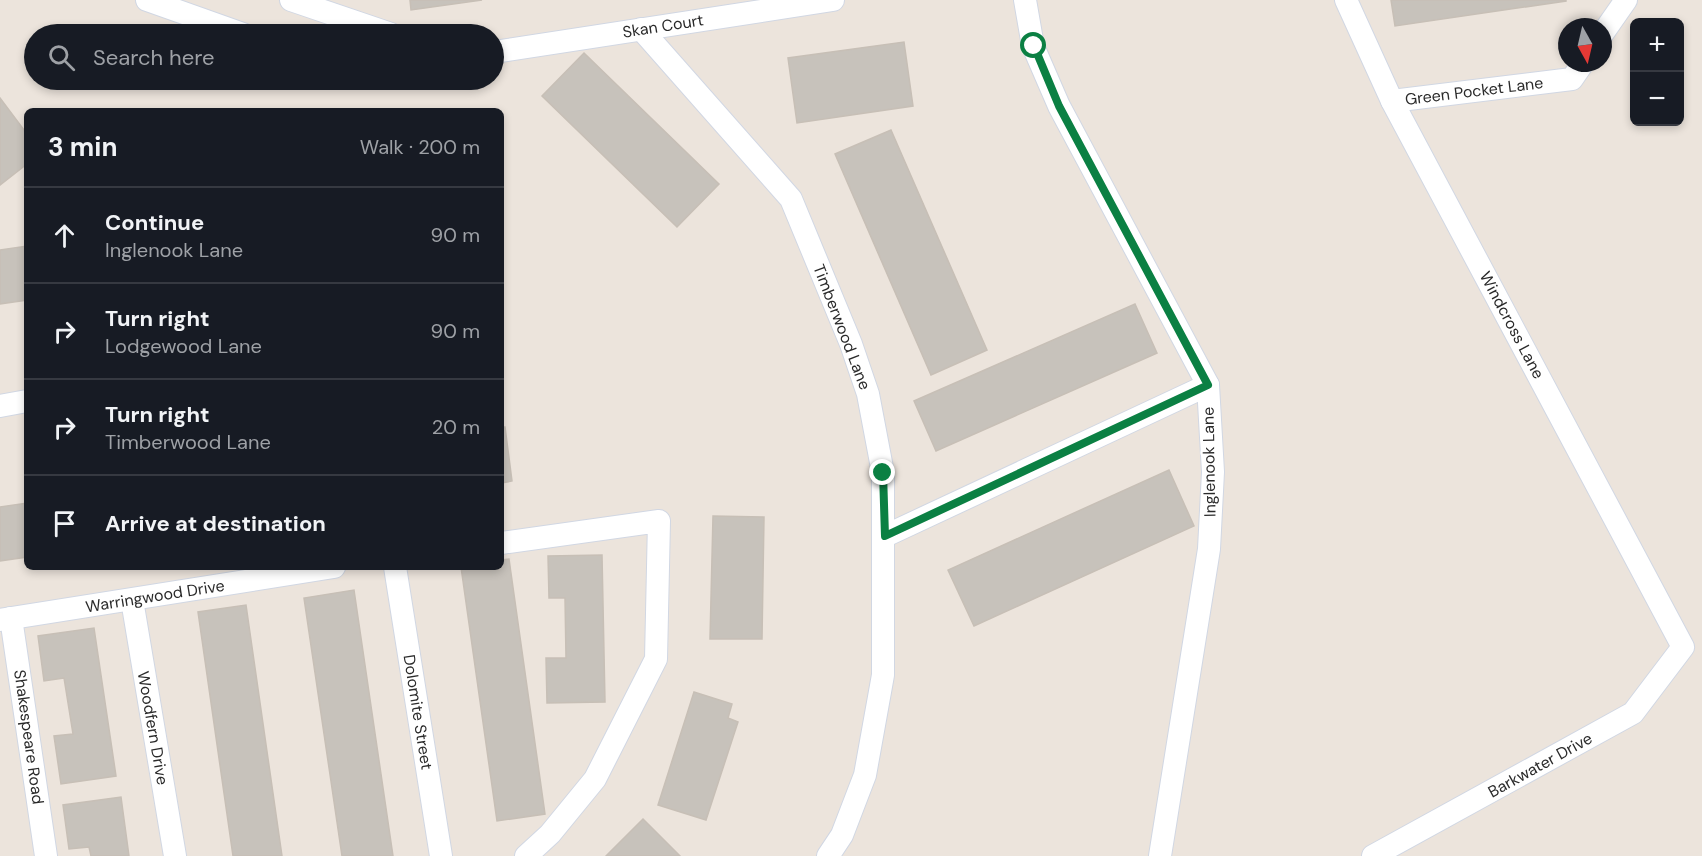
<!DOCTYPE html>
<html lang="en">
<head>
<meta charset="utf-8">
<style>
	body { margin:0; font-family:"DM Sans",sans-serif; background:#242831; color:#f1f3f6 }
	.controls { position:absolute; right:18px; top:18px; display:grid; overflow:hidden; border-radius:9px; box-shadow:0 3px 9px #0003 }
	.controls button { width:54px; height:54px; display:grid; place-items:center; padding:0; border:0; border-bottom:2px solid #363941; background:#171b24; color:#f1f3f6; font:30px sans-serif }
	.compass { position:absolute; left:1558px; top:18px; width:54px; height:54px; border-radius:50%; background:#171b24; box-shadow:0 3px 9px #0003; rotate:172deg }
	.stop { position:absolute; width:18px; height:18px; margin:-14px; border:4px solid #0b8043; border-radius:50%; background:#fff }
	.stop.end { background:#0b8043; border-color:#fff; box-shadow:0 2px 6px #0008 }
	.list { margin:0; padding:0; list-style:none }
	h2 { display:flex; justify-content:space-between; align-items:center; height:78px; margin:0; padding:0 24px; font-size:26px }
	h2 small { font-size:20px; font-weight:400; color:#9ea1a6 }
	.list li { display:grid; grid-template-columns:39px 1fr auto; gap:18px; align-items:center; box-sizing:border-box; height:96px; padding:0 24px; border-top:2px solid #363941 }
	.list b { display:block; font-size:22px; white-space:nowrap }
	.list p { margin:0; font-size:20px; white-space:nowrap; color:#9ea1a6 }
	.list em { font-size:20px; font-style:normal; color:#9ea1a6 }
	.icon { flex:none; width:33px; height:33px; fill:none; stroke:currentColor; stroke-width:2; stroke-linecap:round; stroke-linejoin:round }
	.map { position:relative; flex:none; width:1702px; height:856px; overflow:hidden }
	.search { position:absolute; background:#171b24; box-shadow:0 3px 9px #0003; left:24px; top:24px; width:480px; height:66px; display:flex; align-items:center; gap:15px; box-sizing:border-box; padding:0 21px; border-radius:33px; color:#9ea1a6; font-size:22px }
	.panel { position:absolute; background:#171b24; box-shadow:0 3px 9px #0003; left:24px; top:108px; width:480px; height:462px; border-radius:9px }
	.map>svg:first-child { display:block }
	.building { fill:#c7c2bb; stroke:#c7bfb6; stroke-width:1.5 }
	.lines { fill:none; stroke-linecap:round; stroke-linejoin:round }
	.minor-casing { stroke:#d1d7e3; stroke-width:24 }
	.minor { stroke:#fff; stroke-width:22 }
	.route { stroke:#0b8043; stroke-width:8 }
	.labels { text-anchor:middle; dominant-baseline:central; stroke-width:4.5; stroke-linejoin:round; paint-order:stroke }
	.street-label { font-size:16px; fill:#2a2a2a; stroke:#fff }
</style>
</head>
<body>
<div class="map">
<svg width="1702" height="856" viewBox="0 0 1702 856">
	<rect width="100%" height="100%" fill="#ece4dc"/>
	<g class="building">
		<path d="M410 0H482L411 10Z"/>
		<path d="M1391 0H1566V1L1395 26Z"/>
		<path d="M904 42 913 106 797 123 788 58Z"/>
		<path d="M584 53 719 184 677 227 542 96Z"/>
		<path d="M0 98 27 134V164L0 185Z"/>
		<path d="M891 130 987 350 931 375 835 154Z"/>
		<path d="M27 246V300L0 304V250Z"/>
		<path d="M1135 304 1157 353 936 451 914 401Z"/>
		<path d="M501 427H505L512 481 501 483Z"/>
		<path d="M1169 470 1194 526 974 626 948 570Z"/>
		<path d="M27 503V557L0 561V507Z"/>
		<path d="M713 516 764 517 762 639H710Z"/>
		<path d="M602 555 605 702 547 703 546 658H566L565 598H549L548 556Z"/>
		<path d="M509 559 545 814 497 821 461 567H501V560Z"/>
		<path d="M354 590 393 856H342L304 598Z"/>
		<path d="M246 605 282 856H233L198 612Z"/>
		<path d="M94 628 116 776 61 784 54 736 73 734 64 678 44 681 38 636Z"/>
		<path d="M694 692 732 704 728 718 738 722 706 820 658 805Z"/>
		<path d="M121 797 129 856H91L89 847 69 849 63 805Z"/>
		<path d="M643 819 680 856H606Z"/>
	</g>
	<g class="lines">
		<defs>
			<g id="minor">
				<path d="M147 0 243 34"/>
				<path d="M291 0 391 34"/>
				<path d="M1025 0 1033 46 1059 106 1208 385 1213 472 1209 549 1160 856"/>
				<path d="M1346 0 1392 101 1683 647 1633 713 1373 856"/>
				<path d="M641 29 791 199 851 344 868 394 883 473V675L865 775 842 835 828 856"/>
				<path d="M1603 33 1626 0"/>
				<path d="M494 52 833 0"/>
				<path d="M1392 101 1572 79 1583 63"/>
				<path d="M0 406 27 401"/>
				<path d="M885 536 1208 385"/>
				<path d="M501 543 659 521 656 659 595 779 550 834 526 856"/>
				<path d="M395 567 441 856"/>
				<path d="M132 600 175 856"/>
				<path d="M11 618 46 856"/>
				<path d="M0 620 334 567"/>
			</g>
		</defs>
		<use href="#minor" class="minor-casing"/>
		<use href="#minor" class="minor"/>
	</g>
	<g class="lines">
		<path class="route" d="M883 473 885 536 1208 385 1059 106 1034 46"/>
	</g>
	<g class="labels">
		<g class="street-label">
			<text transform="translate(663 26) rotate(-9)">Skan Court</text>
			<text transform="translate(1474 91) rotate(-7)">Green Pocket Lane</text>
			<text transform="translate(1512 325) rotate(62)">Windcross Lane</text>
			<text transform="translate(842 327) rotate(69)">Timberwood Lane</text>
			<text transform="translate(1209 462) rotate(-91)">Inglenook Lane</text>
			<text transform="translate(155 596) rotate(-9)">Warringwood Drive</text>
			<text transform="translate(418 712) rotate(81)">Dolomite Street</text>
			<text transform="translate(153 728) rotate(80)">Woodfern Drive</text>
			<text transform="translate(29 737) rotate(82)">Shakespeare Road</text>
			<text transform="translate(1540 765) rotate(-29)">Barkwater Drive</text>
		</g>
	</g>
</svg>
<div class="controls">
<button>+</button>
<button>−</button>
</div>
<svg class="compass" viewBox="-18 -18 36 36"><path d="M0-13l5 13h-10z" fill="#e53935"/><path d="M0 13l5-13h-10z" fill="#9ea1a6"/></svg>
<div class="stop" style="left:1034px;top:46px"></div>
<div class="stop end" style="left:883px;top:473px"></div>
<div class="search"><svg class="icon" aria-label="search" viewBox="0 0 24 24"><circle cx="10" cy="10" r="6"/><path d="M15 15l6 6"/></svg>Search here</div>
<section class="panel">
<h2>3 min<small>Walk · 200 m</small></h2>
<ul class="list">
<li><svg class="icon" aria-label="ahead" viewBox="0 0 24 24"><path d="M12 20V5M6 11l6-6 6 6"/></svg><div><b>Continue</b><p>Inglenook Lane</p></div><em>90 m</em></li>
<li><svg class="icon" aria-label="right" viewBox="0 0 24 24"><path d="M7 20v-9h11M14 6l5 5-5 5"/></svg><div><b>Turn right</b><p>Lodgewood Lane</p></div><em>90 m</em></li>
<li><svg class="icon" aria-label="right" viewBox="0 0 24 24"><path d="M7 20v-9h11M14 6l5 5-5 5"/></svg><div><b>Turn right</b><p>Timberwood Lane</p></div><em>20 m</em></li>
<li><svg class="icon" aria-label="arrive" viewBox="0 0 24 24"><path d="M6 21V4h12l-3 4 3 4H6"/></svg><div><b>Arrive at destination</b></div></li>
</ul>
</section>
</div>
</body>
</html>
